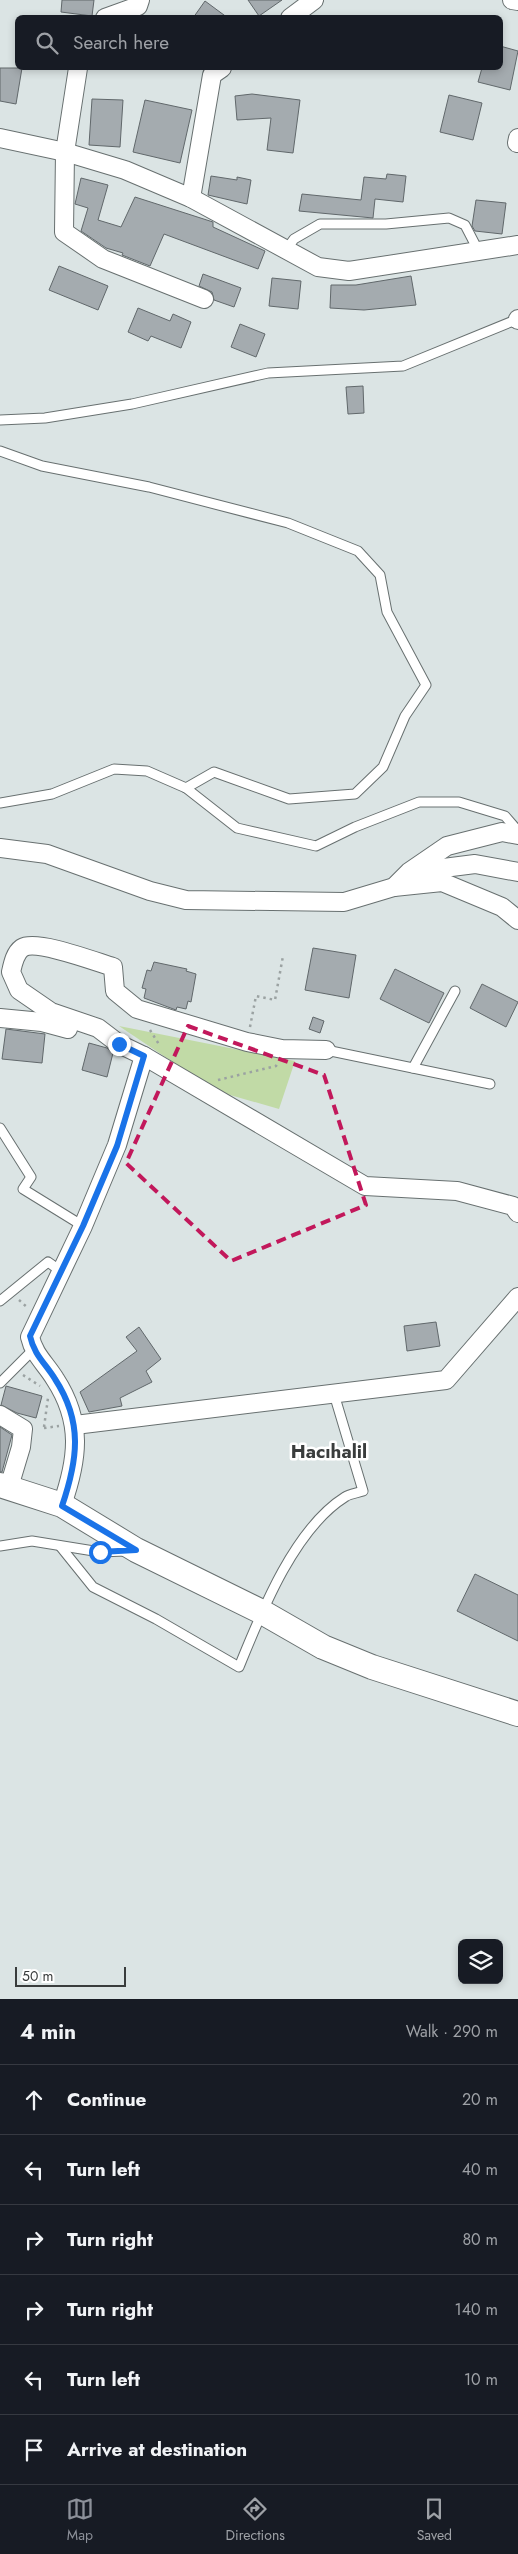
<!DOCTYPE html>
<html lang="en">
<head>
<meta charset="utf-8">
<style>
	body { margin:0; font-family:Jost,sans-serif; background:#20242c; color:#f1f3f6 }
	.controls { position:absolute; right:15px; bottom:15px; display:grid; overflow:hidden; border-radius:8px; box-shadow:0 2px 8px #0003 }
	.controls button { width:45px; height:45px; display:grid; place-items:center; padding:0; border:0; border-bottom:1px solid #363941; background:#171b24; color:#f1f3f6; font:25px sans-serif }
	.scale { position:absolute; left:15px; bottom:12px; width:111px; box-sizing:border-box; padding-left:5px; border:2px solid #393c3c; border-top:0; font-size:14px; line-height:18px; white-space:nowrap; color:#393c3c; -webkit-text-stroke:4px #fff; paint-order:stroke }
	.stop { position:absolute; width:15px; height:15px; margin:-11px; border:4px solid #1a73e8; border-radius:50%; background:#fff }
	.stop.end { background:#1a73e8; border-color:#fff; box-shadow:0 1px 5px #0008 }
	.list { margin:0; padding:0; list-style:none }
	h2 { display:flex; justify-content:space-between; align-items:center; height:65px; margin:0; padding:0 20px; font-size:21px }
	h2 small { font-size:16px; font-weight:400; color:#9ea1a6 }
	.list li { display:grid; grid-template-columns:32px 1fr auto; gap:15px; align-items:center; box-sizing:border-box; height:70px; padding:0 20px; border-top:1px solid #363941 }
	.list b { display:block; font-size:19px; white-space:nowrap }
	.list em { font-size:16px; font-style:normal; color:#9ea1a6 }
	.icon { flex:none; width:28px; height:28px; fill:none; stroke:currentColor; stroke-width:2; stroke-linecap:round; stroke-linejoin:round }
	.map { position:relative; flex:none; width:518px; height:1999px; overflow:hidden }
	.search { position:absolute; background:#171b24; box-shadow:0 2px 8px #0003; left:15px; right:15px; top:15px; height:55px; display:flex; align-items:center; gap:12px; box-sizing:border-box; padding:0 18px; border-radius:8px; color:#9ea1a6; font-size:19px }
	.sheet { height:485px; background:#171b24 }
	nav { display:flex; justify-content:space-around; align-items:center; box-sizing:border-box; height:70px; border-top:1px solid #363941; background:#171b24; font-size:14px; color:#9ea1a6 }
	nav a { display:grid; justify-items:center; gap:2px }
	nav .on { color:#8c9099 }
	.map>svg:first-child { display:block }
	.green { fill:#c1daa6 }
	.building { fill:#a4abaf; stroke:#61686b }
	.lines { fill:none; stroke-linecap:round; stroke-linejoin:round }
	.lane-casing { stroke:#687070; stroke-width:11 }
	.street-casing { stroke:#687070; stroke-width:20 }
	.secondary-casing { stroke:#687070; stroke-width:26 }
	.path { stroke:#9ba2a2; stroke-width:2.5; stroke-dasharray:2.5 4; stroke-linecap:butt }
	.lane { stroke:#fff; stroke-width:9 }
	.street { stroke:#fff; stroke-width:18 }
	.secondary { stroke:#fff; stroke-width:24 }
	.route { stroke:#1a73e8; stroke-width:6 }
	.marked { fill:none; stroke:#c2185b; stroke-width:4; stroke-dasharray:10 6; stroke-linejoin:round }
	.labels { text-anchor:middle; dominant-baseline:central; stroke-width:5; stroke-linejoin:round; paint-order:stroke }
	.district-label { font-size:19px; font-weight:bold; fill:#393c3c; stroke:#fff }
</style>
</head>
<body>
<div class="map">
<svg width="518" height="1999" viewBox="0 0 518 1999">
	<rect width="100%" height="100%" fill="#dbe4e4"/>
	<path class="green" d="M119 1026 295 1061 279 1109 216 1091Z"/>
	<g class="building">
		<path d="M62 0H94L92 16 61 12Z"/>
		<path d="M248 0H282L259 16Z"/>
		<path d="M205 1 228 18H193Z"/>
		<path d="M500 46 518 51 510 90 478 82 482 68H500Z"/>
		<path d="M0 68H22L16 104 0 101Z"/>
		<path d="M252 94 300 100 293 153 267 150 271 118 237 120 235 96Z"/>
		<path d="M449 95 482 103 473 140 440 132Z"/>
		<path d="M92 99 123 100 120 147 89 145Z"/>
		<path d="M145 100 192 110 180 163 133 152Z"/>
		<path d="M387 174 406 176 403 202 375 199 373 218 299 211 302 194 361 200 364 177 386 179Z"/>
		<path d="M211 176 237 180V177L251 180 247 204 208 195Z"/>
		<path d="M81 178 108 185 98 220 121 227 135 197 213 222V227L265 251 258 269 164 234 150 266 122 255 123 253 106 248 81 231 88 208 75 204Z"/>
		<path d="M476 200 506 203 502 234 475 231 472 226Z"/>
		<path d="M59 266 108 286 98 310 49 290Z"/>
		<path d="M203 274 241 288 234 307 214 300 212 292 199 286Z"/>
		<path d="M411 276 416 305 364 310 330 308 331 285H356Z"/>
		<path d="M272 278 301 281 298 309 269 306Z"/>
		<path d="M138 308 170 321 173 314 191 322 181 348 151 336 148 341 128 332Z"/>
		<path d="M240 324 265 334 256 357 231 347Z"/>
		<path d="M363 386 364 413 348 414 346 387Z"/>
		<path d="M313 948 356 955 349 998 305 990Z"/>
		<path d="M154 962 187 969 186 971 196 974 191 1002 188 1001 186 1009 177 1007 176 1010 144 998 146 989 142 988 147 970 151 971Z"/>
		<path d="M395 969 444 993 429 1023 380 999Z"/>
		<path d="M482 984 518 1002 506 1027 470 1008Z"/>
		<path d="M313 1017 324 1021 320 1033 309 1029Z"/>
		<path d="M6 1029 45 1034 42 1063 2 1059Z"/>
		<path d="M89 1043 107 1048 113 1053 107 1077 82 1070Z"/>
		<path d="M436 1322 440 1346 407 1351 404 1326Z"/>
		<path d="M139 1327 161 1359 146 1371 152 1382 120 1398 122 1406 89 1412 80 1392 137 1351 126 1337Z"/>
		<path d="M6 1386 42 1396 36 1418 17 1413 1 1405Z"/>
		<path d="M0 1427 12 1435 2 1472H0Z"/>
		<path d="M475 1574 518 1595V1641L457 1611Z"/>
	</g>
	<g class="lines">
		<defs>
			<g id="lane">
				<path d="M286 250 294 239 320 224H386L449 218 465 225 479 252"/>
				<path d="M0 420 45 418 132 404 268 373 403 366 518 319"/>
				<path d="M0 451 42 466 149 487 288 523 358 551 380 575 387 612 426 685 405 716 383 767 355 794 289 799 214 772 186 788"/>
				<path d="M0 803 52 794 114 769 147 771 186 788 237 828 316 846 355 827 419 802H459L505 816 518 831"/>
				<path d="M326 1050 490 1084"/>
				<path d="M413 1068 455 991"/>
				<path d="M0 1128 31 1177 23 1189 83 1226"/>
				<path d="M0 1301 48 1262 62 1272"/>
				<path d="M0 1383 33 1350"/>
				<path d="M0 1546 32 1541 100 1552 126 1551"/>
				<path d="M60 1546 93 1587 156 1619 239 1667C261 1613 294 1529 345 1497 349 1494 357 1493 363 1491L334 1394"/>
			</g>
			<g id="street">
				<path d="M512 0 518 1"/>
				<path d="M105 18 138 6 140 0"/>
				<path d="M290 18 314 0"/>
				<path d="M78 68 65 152 64 232 103 259 204 299"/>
				<path d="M0 138 65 152 125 170 191 198 318 267 349 271 518 245"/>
				<path d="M517 143 518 138"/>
				<path d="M191 198 212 75 222 68"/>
				<path d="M518 320V319"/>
				<path d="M0 848 47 854 150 891 186 900 344 902 394 887 409 872 447 846 502 832 518 835"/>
				<path d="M412 872 475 864 518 872"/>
				<path d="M394 887 442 882 502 907 518 920"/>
				<path d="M0 1018 42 1022 68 1029"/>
				<path d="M144 1056 365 1186 457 1191 513 1206 518 1213"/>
				<path d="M0 1415 23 1429 21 1447 9 1487"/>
				<path d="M75 1425 446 1380 518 1297"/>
				<path d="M62 1505C78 1459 83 1422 55 1379 46 1364 34 1355 30 1337L83 1226 117 1145 144 1056 119 1044 98 1028 51 1012 19 990 11 972C13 963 15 953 22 948 36 939 96 962 113 967L115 991 137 1009 247 1042 282 1049 326 1050"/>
			</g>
			<path id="secondary" d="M0 1485 62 1505 136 1550 262 1612 323 1647 372 1667 518 1714"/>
		</defs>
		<use href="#lane" class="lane-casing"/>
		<use href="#street" class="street-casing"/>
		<use href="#secondary" class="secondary-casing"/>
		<g class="path">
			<path d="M250 1027 256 996 275 1000 283 956"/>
			<path d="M150 1030 160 1046"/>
			<path d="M218 1080 276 1066 277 1063"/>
			<path d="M19 1300 28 1308"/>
			<path d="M23 1375 40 1386"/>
			<path d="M44 1427 48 1398"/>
			<path d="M44 1428 59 1426"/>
		</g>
		<use href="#lane" class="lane"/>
		<use href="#street" class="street"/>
		<use href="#secondary" class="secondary"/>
	</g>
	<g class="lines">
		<path class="route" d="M100 1552 136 1550 62 1506C78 1459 83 1422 55 1379 46 1364 34 1355 30 1336L83 1226 117 1146 144 1056 119 1044"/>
	</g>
	<path class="marked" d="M188 1026 324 1075 366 1205 231 1261 126 1163Z"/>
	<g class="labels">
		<g class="district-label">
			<text x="329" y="1451">Hacıhalil</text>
		</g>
	</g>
</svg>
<div class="controls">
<button><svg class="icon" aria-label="layers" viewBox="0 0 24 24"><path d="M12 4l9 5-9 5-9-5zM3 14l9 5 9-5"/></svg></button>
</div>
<div class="scale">50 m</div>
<div class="stop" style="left:100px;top:1552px"></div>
<div class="stop end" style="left:119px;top:1044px"></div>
<div class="search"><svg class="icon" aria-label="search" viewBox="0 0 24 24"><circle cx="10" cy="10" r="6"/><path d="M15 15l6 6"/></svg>Search here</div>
</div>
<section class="sheet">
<h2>4 min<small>Walk · 290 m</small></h2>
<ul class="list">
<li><svg class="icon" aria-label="ahead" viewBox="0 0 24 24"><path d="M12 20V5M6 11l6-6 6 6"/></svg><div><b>Continue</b></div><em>20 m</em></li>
<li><svg class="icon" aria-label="left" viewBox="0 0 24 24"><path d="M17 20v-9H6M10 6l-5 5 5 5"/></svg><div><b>Turn left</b></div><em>40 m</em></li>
<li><svg class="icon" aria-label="right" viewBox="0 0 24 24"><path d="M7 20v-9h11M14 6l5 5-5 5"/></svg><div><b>Turn right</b></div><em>80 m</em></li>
<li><svg class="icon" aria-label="right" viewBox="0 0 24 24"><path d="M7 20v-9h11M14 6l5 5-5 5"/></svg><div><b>Turn right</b></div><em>140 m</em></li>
<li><svg class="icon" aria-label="left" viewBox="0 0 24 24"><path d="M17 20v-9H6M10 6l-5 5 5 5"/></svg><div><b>Turn left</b></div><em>10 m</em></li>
<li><svg class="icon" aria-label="arrive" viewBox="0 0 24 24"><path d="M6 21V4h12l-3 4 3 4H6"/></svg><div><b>Arrive at destination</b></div></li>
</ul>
</section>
<nav>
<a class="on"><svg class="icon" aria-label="map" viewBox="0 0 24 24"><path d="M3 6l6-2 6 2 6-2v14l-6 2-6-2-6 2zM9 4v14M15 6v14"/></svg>Map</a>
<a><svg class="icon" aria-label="directions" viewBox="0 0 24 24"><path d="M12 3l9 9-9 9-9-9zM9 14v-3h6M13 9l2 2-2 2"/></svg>Directions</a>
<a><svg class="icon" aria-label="saved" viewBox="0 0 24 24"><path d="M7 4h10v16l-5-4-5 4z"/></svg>Saved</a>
</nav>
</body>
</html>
